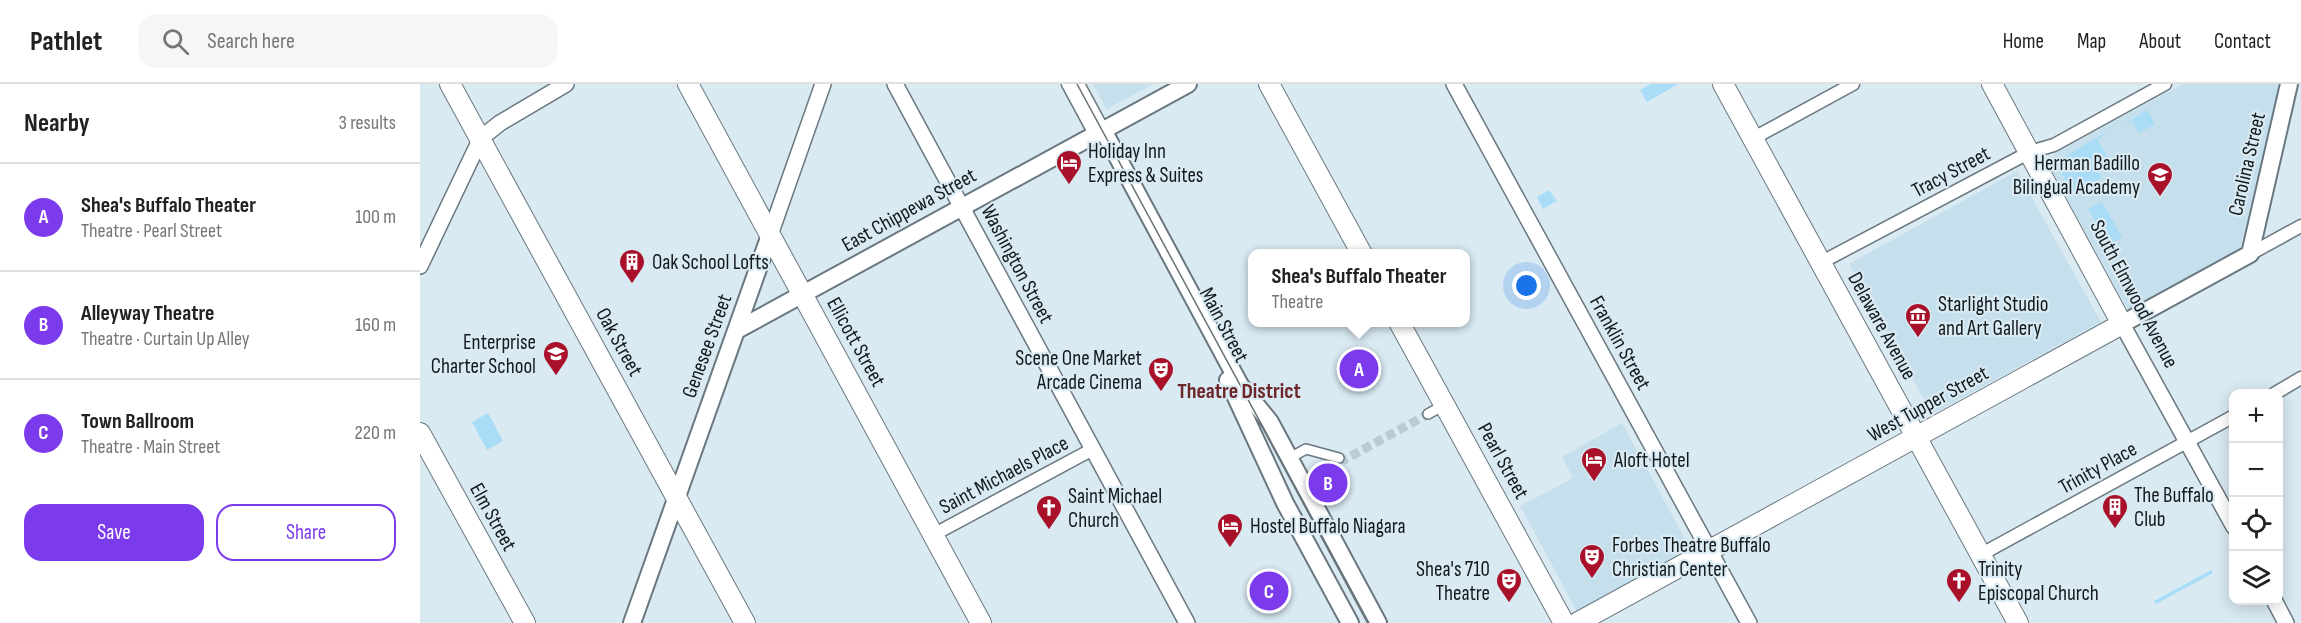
<!DOCTYPE html>
<html lang="en">
<head>
<meta charset="utf-8">
<style>
	body { margin:0; font-family:"Sofia Sans Condensed",sans-serif; background:#f6f6f6; color:#222 }
	.controls { position:absolute; right:18px; bottom:18px; display:grid; overflow:hidden; border-radius:12px; box-shadow:0 3px 15px #0003 }
	.controls button { width:54px; height:54px; display:grid; place-items:center; padding:0; border:0; border-bottom:2px solid #e0e0e0; background:#fff; color:#222; font:30px sans-serif }
	.you { position:absolute; left:1107px; top:202px; width:21px; height:21px; margin:-15px; border:4px solid #fff; border-radius:50%; background:#1a73e8; box-shadow:0 0 0 9px #1a73e833 }
	.badge { display:grid; place-items:center; width:39px; height:39px; border-radius:50%; background:#7c3aed; color:#fff; font-size:20px; font-weight:700 }
	.pin { position:absolute; translate:-50% -50%; border:3px solid #fff; box-shadow:0 2px 6px #0006 }
	.popup { position:absolute; left:828px; top:165px; width:222px; height:78px; box-sizing:border-box; display:grid; place-content:center; border-radius:12px; background:#fff; filter:drop-shadow(0 2px 4px #0005); font-size:20px; white-space:nowrap; color:#767676 }
	.popup b { font-size:22px; color:#222 }
	.popup::after { content:''; position:absolute; left:50%; top:100%; margin-left:-12px; border:12px solid transparent; border-top-color:#fff }
	.list { margin:0; padding:0; list-style:none }
	h2 { display:flex; justify-content:space-between; align-items:center; height:78px; margin:0; padding:0 24px; font-size:26px }
	h2 small { font-size:20px; font-weight:400; color:#767676 }
	.list li { display:grid; grid-template-columns:39px 1fr auto; gap:18px; align-items:center; box-sizing:border-box; height:108px; padding:0 24px; border-top:2px solid #e0e0e0 }
	.list b { display:block; font-size:22px; white-space:nowrap }
	.list p { margin:0; font-size:20px; white-space:nowrap; color:#767676 }
	.list em { font-size:20px; font-style:normal; color:#767676 }
	.actions { display:flex; gap:12px; padding:18px 24px }
	.actions a { flex:1; padding:14px 0; border:2px solid #7c3aed; border-radius:18px; text-align:center; font-size:21px; color:#7c3aed }
	.actions .main { background:#7c3aed; color:#fff }
	.icon { flex:none; width:33px; height:33px; fill:none; stroke:currentColor; stroke-width:2; stroke-linecap:round; stroke-linejoin:round }
	.map { position:relative; flex:none; width:1881px; height:539px; overflow:hidden }
	header { display:flex; align-items:center; gap:36px; box-sizing:border-box; height:84px; padding:0 30px; background:#fff; border-bottom:2px solid #e0e0e0 }
	header strong { font-size:28px }
	nav { display:flex; gap:33px; margin-inline-start:auto; font-size:21px }
	.search { width:420px; height:54px; background:#f6f6f6; display:flex; align-items:center; gap:15px; box-sizing:border-box; padding:0 21px; border-radius:18px; color:#767676; font-size:22px }
	main { display:flex }
	aside { flex:1; background:#fff }
	.map>svg:first-child { display:block }
	.built { fill:#c5dfec }
	.green { fill:#a9ddf7 }
	.lines { fill:none; stroke-linecap:round; stroke-linejoin:round }
	.pedestrian-tunnel { stroke:#bbcbd3; stroke-width:9; stroke-dasharray:9 4.5; stroke-linecap:butt }
	.pedestrian-casing { stroke:#697880; stroke-width:12 }
	.minor-casing { stroke:#697880; stroke-width:15 }
	.tertiary-casing { stroke:#697880; stroke-width:18 }
	.secondary-casing { stroke:#697880; stroke-width:20 }
	.primary-casing { stroke:#697880; stroke-width:22 }
	.trunk-casing { stroke:#697880; stroke-width:22 }
	.pedestrian { stroke:#fff; stroke-width:9 }
	.minor { stroke:#fff; stroke-width:12 }
	.tertiary { stroke:#fff; stroke-width:15 }
	.secondary { stroke:#fff; stroke-width:16 }
	.primary { stroke:#fff; stroke-width:20 }
	.trunk { stroke:#fff; stroke-width:20 }
	.tram { stroke:#687378; stroke-width:1.5 }
	.labels { text-anchor:middle; dominant-baseline:central; stroke-width:4.5; stroke-linejoin:round; paint-order:stroke }
	.poi-label { font-size:21px; fill:#13191c; stroke:#d9eaf3; text-anchor:start }
	.street-label { font-size:21px; fill:#13191c; stroke:#d9eaf3 }
	.neighbourhood-label { font-size:22px; font-weight:bold; fill:#6d272a; stroke:#d9eaf3 }
</style>
</head>
<body>
<header>
<strong>Pathlet</strong>
<div class="search"><svg class="icon" aria-label="search" viewBox="0 0 24 24"><circle cx="10" cy="10" r="6"/><path d="M15 15l6 6"/></svg>Search here</div>
<nav><a>Home</a><a>Map</a><a>About</a><a>Contact</a></nav>
</header>
<main>
<aside>
<h2>Nearby<small>3 results</small></h2>
<ul class="list">
<li><span class="badge">A</span><div><b>Shea's Buffalo Theater</b><p>Theatre · Pearl Street</p></div><em>100 m</em></li>
<li><span class="badge">B</span><div><b>Alleyway Theatre</b><p>Theatre · Curtain Up Alley</p></div><em>160 m</em></li>
<li><span class="badge">C</span><div><b>Town Ballroom</b><p>Theatre · Main Street</p></div><em>220 m</em></li>
</ul>
<div class="actions"><a class="main">Save</a><a>Share</a></div>
</aside>
<div class="map">
<svg width="1881" height="539" viewBox="0 0 1881 539">
	<rect width="100%" height="100%" fill="#d9eaf3"/>
	<g class="built">
		<path d="M673 0H733L687 25Z"/>
		<path d="M1763 0H1860L1819 168 1711 226 1707 224 1627 78 1636 69Z"/>
		<path d="M1597 87 1681 238 1512 330 1429 180Z"/>
		<path d="M1202 339 1271 466 1157 527 1100 422 1153 394 1142 373Z"/>
	</g>
	<g class="green">
		<path d="M1231 0H1258L1227 18 1220 6Z"/>
		<path d="M1727 26 1735 40 1719 49 1712 37 1703 41Z"/>
		<path d="M1688 47 1678 56 1687 73 1675 80 1682 94 1652 110 1636 78Z"/>
		<path d="M1129 106 1137 117 1123 125 1117 113Z"/>
		<path d="M1682 118 1702 153 1688 161 1668 125Z"/>
		<path d="M68 329 83 357 67 366 52 338Z"/>
		<path d="M1791 486 1793 489 1736 520 1734 517Z"/>
	</g>
	<g class="lines">
		<path class="pedestrian-tunnel" d="M919 374 924 376 1008 330"/>
		<defs>
			<g id="pedestrian">
				<path d="M1008 330 1024 321"/>
				<path d="M877 370 886 365 919 374"/>
			</g>
			<g id="minor">
				<path d="M648 0 675 50"/>
				<path d="M658 0 683 46"/>
				<path d="M1332 55 1433 0"/>
				<path d="M1830 170 1881 142"/>
				<path d="M1400 179 1610 68 1634 61 1745 0"/>
				<path d="M1854 310 1881 294"/>
				<path d="M513 451 673 365"/>
				<path d="M1560 471 1814 332"/>
			</g>
			<g id="tertiary">
				<path d="M475 0 767 539"/>
				<path d="M1034 0 1329 539"/>
				<path d="M350 151 403 0"/>
				<path d="M0 182 61 54 80 39 146 0"/>
				<path d="M1702 240 1814 443"/>
				<path d="M1854 516 1866 539"/>
			</g>
			<g id="secondary">
				<path d="M683 46 820 301 850 338 958 539"/>
				<path d="M1702 240 1830 170 1869 0"/>
				<path d="M317 246 768 0"/>
				<path d="M808 296 865 419 930 539"/>
				<path d="M212 539 350 151"/>
			</g>
			<g id="primary">
				<path d="M268 0 561 539"/>
				<path d="M849 0 942 170"/>
				<path d="M1303 0 1598 539"/>
				<path d="M979 238 1144 539"/>
				<path d="M1157 539 1702 240 1572 0"/>
			</g>
			<g id="trunk">
				<path d="M30 0 325 539"/>
				<path d="M0 349 105 539"/>
			</g>
		</defs>
		<use href="#pedestrian" class="pedestrian-casing"/>
		<use href="#minor" class="minor-casing"/>
		<use href="#tertiary" class="tertiary-casing"/>
		<use href="#secondary" class="secondary-casing"/>
		<use href="#primary" class="primary-casing"/>
		<use href="#trunk" class="trunk-casing"/>
		<use href="#pedestrian" class="pedestrian"/>
		<use href="#minor" class="minor"/>
		<use href="#tertiary" class="tertiary"/>
		<use href="#secondary" class="secondary"/>
		<use href="#primary" class="primary"/>
		<use href="#trunk" class="trunk"/>
		<path class="tram" d="M657 0 949 539"/>
	</g>
	<defs>
		<symbol id="hotel-pin" viewBox="-11 -11 22 30"><path d="M0 17L-7.5 6A9.5 9.5 0 1 1 7.5 6Z" fill="#a81129" stroke="#d9eaf3"/><path d="M-6-4.5h1.5V1H6V5H4.5V3h-9V5H-6ZM-4 0a1.8 1.8 0 1 1 3.6 0ZM.5 0V-2.5h3Q6-2.5 6 0Z" fill="#fff"/></symbol>
		<symbol id="school-pin" viewBox="-11 -11 22 30"><path d="M0 17L-7.5 6A9.5 9.5 0 1 1 7.5 6Z" fill="#a81129" stroke="#d9eaf3"/><path d="M0-5L7-2L0 1L-7-2ZM-4 1L0 2.5L4 1V4Q0 6-4 4Z" fill="#fff"/></symbol>
		<symbol id="building-pin" viewBox="-11 -11 22 30"><path d="M0 17L-7.5 6A9.5 9.5 0 1 1 7.5 6Z" fill="#a81129" stroke="#d9eaf3"/><path d="M-4-6H4V6H1V3H-1V6H-4ZM-2.5-4.3h1.7v1.8h-1.7ZM.8-4.3h1.7v1.8H.8ZM-2.5-1h1.7V.8h-1.7ZM.8-1h1.7V.8H.8Z" fill="#fff"/></symbol>
		<symbol id="museum-pin" viewBox="-11 -11 22 30"><path d="M0 17L-7.5 6A9.5 9.5 0 1 1 7.5 6Z" fill="#a81129" stroke="#d9eaf3"/><path d="M0-6L6-3V-2H-6V-3ZM-5-1h2V3h-2ZM-1-1h2V3h-2ZM3-1h2V3H3ZM-6 4H6V6H-6Z" fill="#fff"/></symbol>
		<symbol id="theatre-pin" viewBox="-11 -11 22 30"><path d="M0 17L-7.5 6A9.5 9.5 0 1 1 7.5 6Z" fill="#a81129" stroke="#d9eaf3"/><path d="M-5-5.5Q0-4 5-5.5V0Q5 5 0 6Q-5 5-5 0ZM-3.3-2.5H-1v1.5H-3.3ZM1-2.5H3.3v1.5H1ZM-2.8 1Q0 5.5 2.8 1Z" fill="#fff"/></symbol>
		<symbol id="church-pin" viewBox="-11 -11 22 30"><path d="M0 17L-7.5 6A9.5 9.5 0 1 1 7.5 6Z" fill="#a81129" stroke="#d9eaf3"/><path d="M-1.2-6h2.4v3.5h3.3v2.4h-3.3V6h-2.4V-.1h-3.3v-2.4h3.3Z" fill="#fff"/></symbol>
	</defs>
	<g fill-rule="evenodd">
		<use href="#hotel-pin" x="634" y="64" width="30" height="40"/>
		<use href="#school-pin" x="1725" y="76" width="30" height="40"/>
		<use href="#building-pin" x="197" y="163" width="30" height="40"/>
		<use href="#museum-pin" x="1483" y="217" width="30" height="40"/>
		<use href="#school-pin" x="121" y="255" width="30" height="40"/>
		<use href="#theatre-pin" x="726" y="271" width="30" height="40"/>
		<use href="#hotel-pin" x="1159" y="361" width="30" height="40"/>
		<use href="#building-pin" x="1680" y="408" width="30" height="40"/>
		<use href="#church-pin" x="614" y="409" width="30" height="40"/>
		<use href="#hotel-pin" x="795" y="427" width="30" height="40"/>
		<use href="#theatre-pin" x="1157" y="458" width="30" height="40"/>
		<use href="#theatre-pin" x="1074" y="482" width="30" height="40"/>
		<use href="#church-pin" x="1524" y="482" width="30" height="40"/>
	</g>
	<g class="labels">
		<g class="poi-label">
			<text x="668" y="67">Holiday Inn<tspan x="668" dy="24">Express &amp; Suites</tspan></text>
			<text x="1720" y="79" text-anchor="end">Herman Badillo<tspan x="1720" dy="24">Bilingual Academy</tspan></text>
			<text x="232" y="178">Oak School Lofts</text>
			<text x="1518" y="220">Starlight Studio<tspan x="1518" dy="24">and Art Gallery</tspan></text>
			<text x="116" y="258" text-anchor="end">Enterprise<tspan x="116" dy="24">Charter School</tspan></text>
			<text x="722" y="274" text-anchor="end">Scene One Market<tspan x="722" dy="24">Arcade Cinema</tspan></text>
			<text x="1194" y="376">Aloft Hotel</text>
			<text x="1714" y="411">The Buffalo<tspan x="1714" dy="24">Club</tspan></text>
			<text x="648" y="412">Saint Michael<tspan x="648" dy="24">Church</tspan></text>
			<text x="830" y="442">Hostel Buffalo Niagara</text>
			<text x="1192" y="461">Forbes Theatre Buffalo<tspan x="1192" dy="24">Christian Center</tspan></text>
			<text x="1070" y="485" text-anchor="end">Shea's 710<tspan x="1070" dy="24">Theatre</tspan></text>
			<text x="1558" y="485">Trinity<tspan x="1558" dy="24">Episcopal Church</tspan></text>
		</g>
		<g class="street-label">
			<text transform="translate(1827 80) rotate(-77)">Carolina Street</text>
			<text transform="translate(1531 88) rotate(-28)">Tracy Street</text>
			<text transform="translate(489 126) rotate(-29)">East Chippewa Street</text>
			<text transform="translate(597 180) rotate(62)">Washington Street</text>
			<text transform="translate(1714 210) rotate(62)">South Elmwood Avenue</text>
			<text transform="translate(804 241) rotate(62)">Main Street</text>
			<text transform="translate(1462 242) rotate(61)">Delaware Avenue</text>
			<text transform="translate(199 258) rotate(61)">Oak Street</text>
			<text transform="translate(436 258) rotate(61)">Ellicott Street</text>
			<text transform="translate(1200 259) rotate(61)">Franklin Street</text>
			<text transform="translate(287 262) rotate(-70)">Genesee Street</text>
			<text transform="translate(1508 320) rotate(-29)">West Tupper Street</text>
			<text transform="translate(1083 377) rotate(61)">Pearl Street</text>
			<text transform="translate(1678 384) rotate(-29)">Trinity Place</text>
			<text transform="translate(584 391) rotate(-28)">Saint Michaels Place</text>
			<text transform="translate(73 433) rotate(61)">Elm Street</text>
		</g>
		<g class="neighbourhood-label">
			<text x="819" y="307">Theatre District</text>
		</g>
	</g>
</svg>
<div class="controls">
<button>+</button>
<button>−</button>
<button><svg class="icon" aria-label="locate" viewBox="0 0 24 24"><circle cx="12" cy="12" r="6"/><path d="M12 2v4M12 18v4M2 12h4M18 12h4"/></svg></button>
<button><svg class="icon" aria-label="layers" viewBox="0 0 24 24"><path d="M12 4l9 5-9 5-9-5zM3 14l9 5 9-5"/></svg></button>
</div>
<div class="you"></div>
<div class="pin badge" style="left:939px;top:285px">A</div>
<div class="popup"><b>Shea's Buffalo Theater</b>Theatre</div>
<div class="pin badge" style="left:908px;top:399px">B</div>
<div class="pin badge" style="left:849px;top:507px">C</div>
</div>
</main>
</body>
</html>
